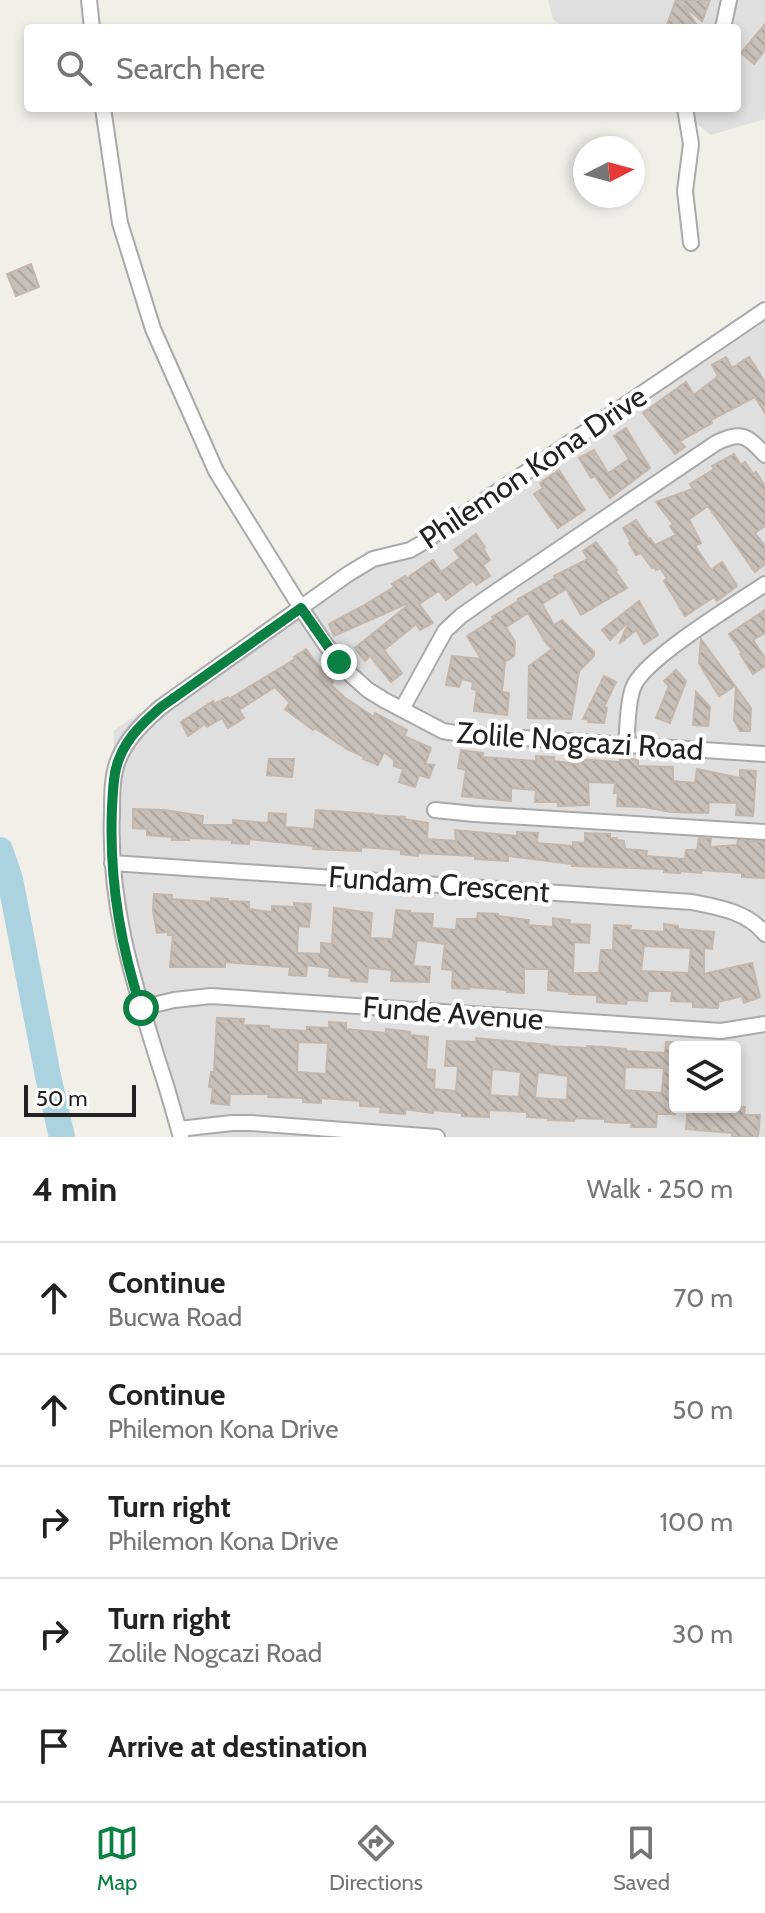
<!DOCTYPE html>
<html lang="en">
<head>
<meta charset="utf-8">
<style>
	body { margin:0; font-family:Cabin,sans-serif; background:#f6f6f6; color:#222 }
	.controls { position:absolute; right:24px; bottom:24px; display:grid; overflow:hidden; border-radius:8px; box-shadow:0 4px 12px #0003 }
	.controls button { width:72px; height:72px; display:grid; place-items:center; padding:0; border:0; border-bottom:2px solid #e0e0e0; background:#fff; color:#222; font:40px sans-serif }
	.compass { position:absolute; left:573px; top:136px; width:72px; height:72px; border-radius:50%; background:#fff; box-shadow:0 4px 12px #0003; rotate:84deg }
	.scale { position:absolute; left:24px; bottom:20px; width:112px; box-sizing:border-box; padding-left:8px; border:4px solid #222; border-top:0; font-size:22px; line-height:28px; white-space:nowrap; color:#222; -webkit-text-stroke:6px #fff; paint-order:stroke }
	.stop { position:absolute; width:24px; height:24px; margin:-18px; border:6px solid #0b8043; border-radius:50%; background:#fff }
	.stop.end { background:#0b8043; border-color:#fff; box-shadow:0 2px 8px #0008 }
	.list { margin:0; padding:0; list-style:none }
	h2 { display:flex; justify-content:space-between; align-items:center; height:104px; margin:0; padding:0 32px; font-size:34px }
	h2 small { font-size:26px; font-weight:400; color:#767676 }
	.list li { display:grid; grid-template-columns:52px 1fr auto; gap:24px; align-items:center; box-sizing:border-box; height:112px; padding:0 32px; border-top:2px solid #e0e0e0 }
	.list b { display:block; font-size:30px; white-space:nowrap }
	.list p { margin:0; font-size:26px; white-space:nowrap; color:#767676 }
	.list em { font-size:26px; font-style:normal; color:#767676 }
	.icon { flex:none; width:44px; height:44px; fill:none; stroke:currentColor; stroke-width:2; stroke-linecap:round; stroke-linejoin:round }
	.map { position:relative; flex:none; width:765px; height:1137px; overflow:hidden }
	.search { position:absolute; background:#fff; box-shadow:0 4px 12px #0003; left:24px; right:24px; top:24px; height:88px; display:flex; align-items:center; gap:20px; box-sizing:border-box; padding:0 28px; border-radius:8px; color:#767676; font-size:30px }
	.sheet { height:664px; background:#fff }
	nav { display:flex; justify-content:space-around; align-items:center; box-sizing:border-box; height:112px; border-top:2px solid #e0e0e0; background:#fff; font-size:22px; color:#767676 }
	nav a { display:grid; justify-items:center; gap:4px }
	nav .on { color:#0b8043 }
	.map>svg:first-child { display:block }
	.residential { fill:#e0dfdf; fill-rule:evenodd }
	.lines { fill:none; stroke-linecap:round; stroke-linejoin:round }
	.river { stroke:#aad3df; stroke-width:26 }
	.building { fill:url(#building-back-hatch); stroke:#c4b6ab; stroke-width:2; fill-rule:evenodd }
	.street-casing { stroke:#a9a9a9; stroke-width:18 }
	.street { stroke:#fff; stroke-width:14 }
	.route { stroke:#0b8043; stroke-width:10 }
	.labels { text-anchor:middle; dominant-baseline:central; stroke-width:8; stroke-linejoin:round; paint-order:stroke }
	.street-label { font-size:30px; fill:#222; stroke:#fff }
</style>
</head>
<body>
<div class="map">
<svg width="765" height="1137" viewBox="0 0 765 1137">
	<defs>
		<pattern id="building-back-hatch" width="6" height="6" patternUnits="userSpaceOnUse" patternTransform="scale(2)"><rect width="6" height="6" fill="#c7bfb8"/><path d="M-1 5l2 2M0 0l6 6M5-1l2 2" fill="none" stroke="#aba49e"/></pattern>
	</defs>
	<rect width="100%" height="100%" fill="#f2efe9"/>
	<g class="residential">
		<path d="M548 0H765V119L711 135 677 108H737V28H565L553 19Z"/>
		<path d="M765 311V914L760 927 765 934V1137H181L165 1080 112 863 114 730 300 610 422 543ZM675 1047H735V1107H675Z"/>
	</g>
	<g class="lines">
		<path class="river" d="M0 850 10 879 48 1076 62 1137"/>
	</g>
	<g class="building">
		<path d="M676 0H710L702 21 683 5 699 28H675L667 25Z"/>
		<path d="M765 24V50L754 64 741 53Z"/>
		<path d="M31 264 39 287 16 296 7 274Z"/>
		<path d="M726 357 732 368 749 357 765 382V413L755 397 711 420 712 423 680 441 685 447 675 454 643 413 686 382 694 395 718 376 712 365Z"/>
		<path d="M626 428 650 468 610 498 595 476 591 478 579 458 594 450 608 473 610 472 629 459 614 436Z"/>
		<path d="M734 454 741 465 745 462 753 474 756 472 765 486V526L755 533 765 546V564L755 572 708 506 689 519 701 543 695 546 711 570 722 562 737 586 717 601 714 597 685 616 664 581 667 578 660 568 656 570 654 567 652 568 641 553 636 555 629 543 631 542 623 528 636 520 649 539 650 538 655 545 676 535 670 526 673 524 656 502 693 489 690 484 714 469 712 466Z"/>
		<path d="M559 470 585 510 558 528 534 494 543 488 540 483Z"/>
		<path d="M476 534 485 547 483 548 490 560 483 565 490 576 476 585 473 580 446 600 439 591 419 604 433 623 420 630 416 624 384 650 402 673 391 682 370 656 365 661 355 648 407 606 406 604 334 636 329 624 361 607 394 587 392 584 405 576 407 578 433 560 441 572 460 558 454 550Z"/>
		<path d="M596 542 617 570 615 571 627 588 581 615 566 589 542 604 554 625 562 620 594 652V656L579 671 571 719 528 718 529 666 552 649 546 643 528 613 506 627 515 642 514 656 505 662 502 692 509 693 507 715 474 711 477 690 472 689 473 682 462 679 459 687 446 685 452 656 481 659 467 636 494 619 492 617 518 601V599L555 578 554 576 588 559 583 551Z"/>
		<path d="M639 601 658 635 644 644 636 630 619 644 630 620 610 640 602 630Z"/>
		<path d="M765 610V633L753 640 765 658V666L753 674 740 654 742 653 729 634Z"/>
		<path d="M701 639 735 686 719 696 699 663Z"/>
		<path d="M306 649 317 664 333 682 331 685 344 697 374 717 375 713 407 730 404 736 431 748 425 764 434 765 429 778 419 775 415 787 399 782 403 769 394 766V762L398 763 384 752 378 765 363 759 364 757 347 749 315 728 313 730 285 709 290 703 275 687 239 710 244 718 228 728 222 718 207 727 205 724 188 736 181 722 213 701 214 704 228 697 229 699 295 659 294 657Z"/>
		<path d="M676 670 686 681 670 723 656 718 669 686 664 681Z"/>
		<path d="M604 676 616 682 604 707 607 708 604 723 588 722 589 720 583 719Z"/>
		<path d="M736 687 751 708 750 731H740L734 720Z"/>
		<path d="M696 692 710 707 708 726 693 725Z"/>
		<path d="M461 750 483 753 482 757 536 761V756L554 757V761L578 764V759L620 762V758L638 760V766L673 767V781L695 783 697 769 740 778V770L756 771 753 816 736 815 737 803 709 802 708 813 671 812 644 807 617 806 618 793H614L615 783 588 782 589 805 558 806V802H535L536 790 511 788V801L462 796 466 770 458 768Z"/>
		<path d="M269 759H294L292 777 267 775Z"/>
		<path d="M133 809 164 810 203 816 202 825H233V820L268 823 269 813 286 814 285 827 314 829 316 810 373 814V815L405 817V819L428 823 427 839 456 841 455 830 517 836V832L538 833 537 843 573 846V842L585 843V833L610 834V838H617V840L624 841 625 849 647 851 646 856 685 859 686 850H697L699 838 711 839 710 847 737 845 738 840 765 842V878L742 877V873L702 870 701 873 680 871V873L664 872V869L572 866V864L508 856V861L475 859V856L418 853V856L401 854V850L361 847V851L313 849 314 846 249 839V844L232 843V840L189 838V840H172V837L147 835V829L133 828Z"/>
		<path d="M154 894 172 895V899L211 902V898L228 899V901L249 902V909L272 912V906L294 907V903L311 904 309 927 298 926 297 953 321 954V943L332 944 334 908 372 913 370 938 393 939 396 910 410 911V913L433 914 432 928 456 930 457 919H477L478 913 498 914V916L529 920 528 925 553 927V918L570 920 569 924 590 925 589 943 574 942 573 973H599L601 950H613L614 925 631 926 630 930 664 932V924L678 926V929L714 932 712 949 704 948V974L752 963 760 997 744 1003 742 996 718 1002V1008L693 1007V1002L671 1001 672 991H648L647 1001 627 1000 626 1004 597 1002V995L569 994V992L548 990 549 969H524V993L507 992V990L469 987V989L452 988 453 970 442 969 445 944 417 940 413 966 430 967 429 982 391 981 392 970 368 968 367 982 351 981V978L329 976 330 968 307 965 306 976 289 975 290 967 225 962V967H170L173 935H168V932L157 933 153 911ZM644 946 691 948 689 973 641 971Z"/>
		<path d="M217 1018 244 1019 243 1025 269 1026V1029L307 1031V1027L329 1028V1022L346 1023V1029L386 1033V1029L410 1032V1035L428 1037 426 1069 435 1070 434 1089 456 1091 458 1066H445L447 1041 476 1042V1038L497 1040 549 1045V1046L587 1048V1046L604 1047 626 1049V1051L665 1053 666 1042H675V1114H657L656 1127H631L632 1123 605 1122V1119L575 1118 574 1121 548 1120V1118L527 1117V1112L489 1110V1117L462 1116V1113L433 1110V1113L405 1109V1114L380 1112 381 1107 360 1106V1101L321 1098V1103L303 1102V1098L268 1097 269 1094H230L229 1105 211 1103 213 1088 209 1087 211 1072H214ZM298 1042 328 1043 326 1074 297 1072ZM625 1067 664 1068 662 1093 624 1090ZM492 1069 521 1072 519 1097 490 1095ZM538 1072 568 1076 567 1100 535 1098Z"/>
		<path d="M688 1107H745L744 1115H760L758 1137H732V1133L686 1129Z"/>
	</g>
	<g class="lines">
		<defs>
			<g id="street">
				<path d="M89 0 92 28"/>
				<path d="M723 28 729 0"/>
				<path d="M103 108 120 223 153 329 216 471 301 608 326 645 350 674 368 690 384 700 443 731 461 734 765 754"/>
				<path d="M685 108 691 144 685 191 691 243"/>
				<path d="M402 709 445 631 461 616 488 597 716 443C741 431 747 435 765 455"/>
				<path d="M626 744C628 726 627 705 633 688 642 660 737 603 765 584"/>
				<path d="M435 810 474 814 765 832"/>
				<path d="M112 863 692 902C718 907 748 912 765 934"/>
				<path d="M141 1008 174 1000 211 996 721 1031 765 1024"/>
				<path d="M179 1129 232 1123H251L437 1137"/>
				<path d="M181 1137C174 1114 168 1090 160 1067 133 981 108 904 112 812 112 795 112 774 119 758 128 737 144 722 161 707L348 574 373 559 410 550 422 543 765 310"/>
			</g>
		</defs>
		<use href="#street" class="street-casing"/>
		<use href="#street" class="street"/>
	</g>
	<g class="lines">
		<path class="route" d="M141 1008C120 944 109 876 112 808 113 792 113 773 119 759 127 737 144 722 161 707L301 608 339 662"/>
	</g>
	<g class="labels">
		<g class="street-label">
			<text transform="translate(533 467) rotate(-34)">Philemon Kona Drive</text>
			<text transform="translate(580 741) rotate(4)">Zolile Nogcazi Road</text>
			<text transform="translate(439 884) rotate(4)">Fundam Crescent</text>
			<text transform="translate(453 1013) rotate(4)">Funde Avenue</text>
		</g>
	</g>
</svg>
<div class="controls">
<button><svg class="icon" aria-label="layers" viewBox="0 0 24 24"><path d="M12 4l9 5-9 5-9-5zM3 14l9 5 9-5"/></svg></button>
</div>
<svg class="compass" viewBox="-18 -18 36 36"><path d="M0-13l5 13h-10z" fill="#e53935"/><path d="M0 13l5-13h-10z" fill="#767676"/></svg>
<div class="scale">50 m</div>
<div class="stop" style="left:141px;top:1008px"></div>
<div class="stop end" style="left:339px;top:662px"></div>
<div class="search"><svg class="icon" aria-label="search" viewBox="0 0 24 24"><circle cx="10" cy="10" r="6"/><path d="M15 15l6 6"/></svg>Search here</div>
</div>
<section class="sheet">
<h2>4 min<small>Walk · 250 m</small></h2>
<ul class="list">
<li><svg class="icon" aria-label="ahead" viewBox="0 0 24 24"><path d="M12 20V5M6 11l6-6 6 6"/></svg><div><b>Continue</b><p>Bucwa Road</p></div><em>70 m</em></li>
<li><svg class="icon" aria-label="ahead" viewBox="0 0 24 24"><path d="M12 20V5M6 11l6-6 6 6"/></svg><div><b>Continue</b><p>Philemon Kona Drive</p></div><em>50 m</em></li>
<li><svg class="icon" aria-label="right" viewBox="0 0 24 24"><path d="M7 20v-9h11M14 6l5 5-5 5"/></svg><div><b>Turn right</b><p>Philemon Kona Drive</p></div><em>100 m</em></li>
<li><svg class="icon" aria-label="right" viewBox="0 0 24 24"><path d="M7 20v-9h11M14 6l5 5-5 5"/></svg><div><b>Turn right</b><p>Zolile Nogcazi Road</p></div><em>30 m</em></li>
<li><svg class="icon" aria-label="arrive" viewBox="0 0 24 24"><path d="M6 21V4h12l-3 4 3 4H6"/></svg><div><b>Arrive at destination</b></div></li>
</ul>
</section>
<nav>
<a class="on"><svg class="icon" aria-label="map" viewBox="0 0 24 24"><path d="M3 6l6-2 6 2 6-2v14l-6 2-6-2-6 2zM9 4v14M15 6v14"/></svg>Map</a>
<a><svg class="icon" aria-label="directions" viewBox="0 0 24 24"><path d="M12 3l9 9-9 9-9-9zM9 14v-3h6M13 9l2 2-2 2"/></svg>Directions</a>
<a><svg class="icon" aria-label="saved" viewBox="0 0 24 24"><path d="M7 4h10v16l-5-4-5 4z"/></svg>Saved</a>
</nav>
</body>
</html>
